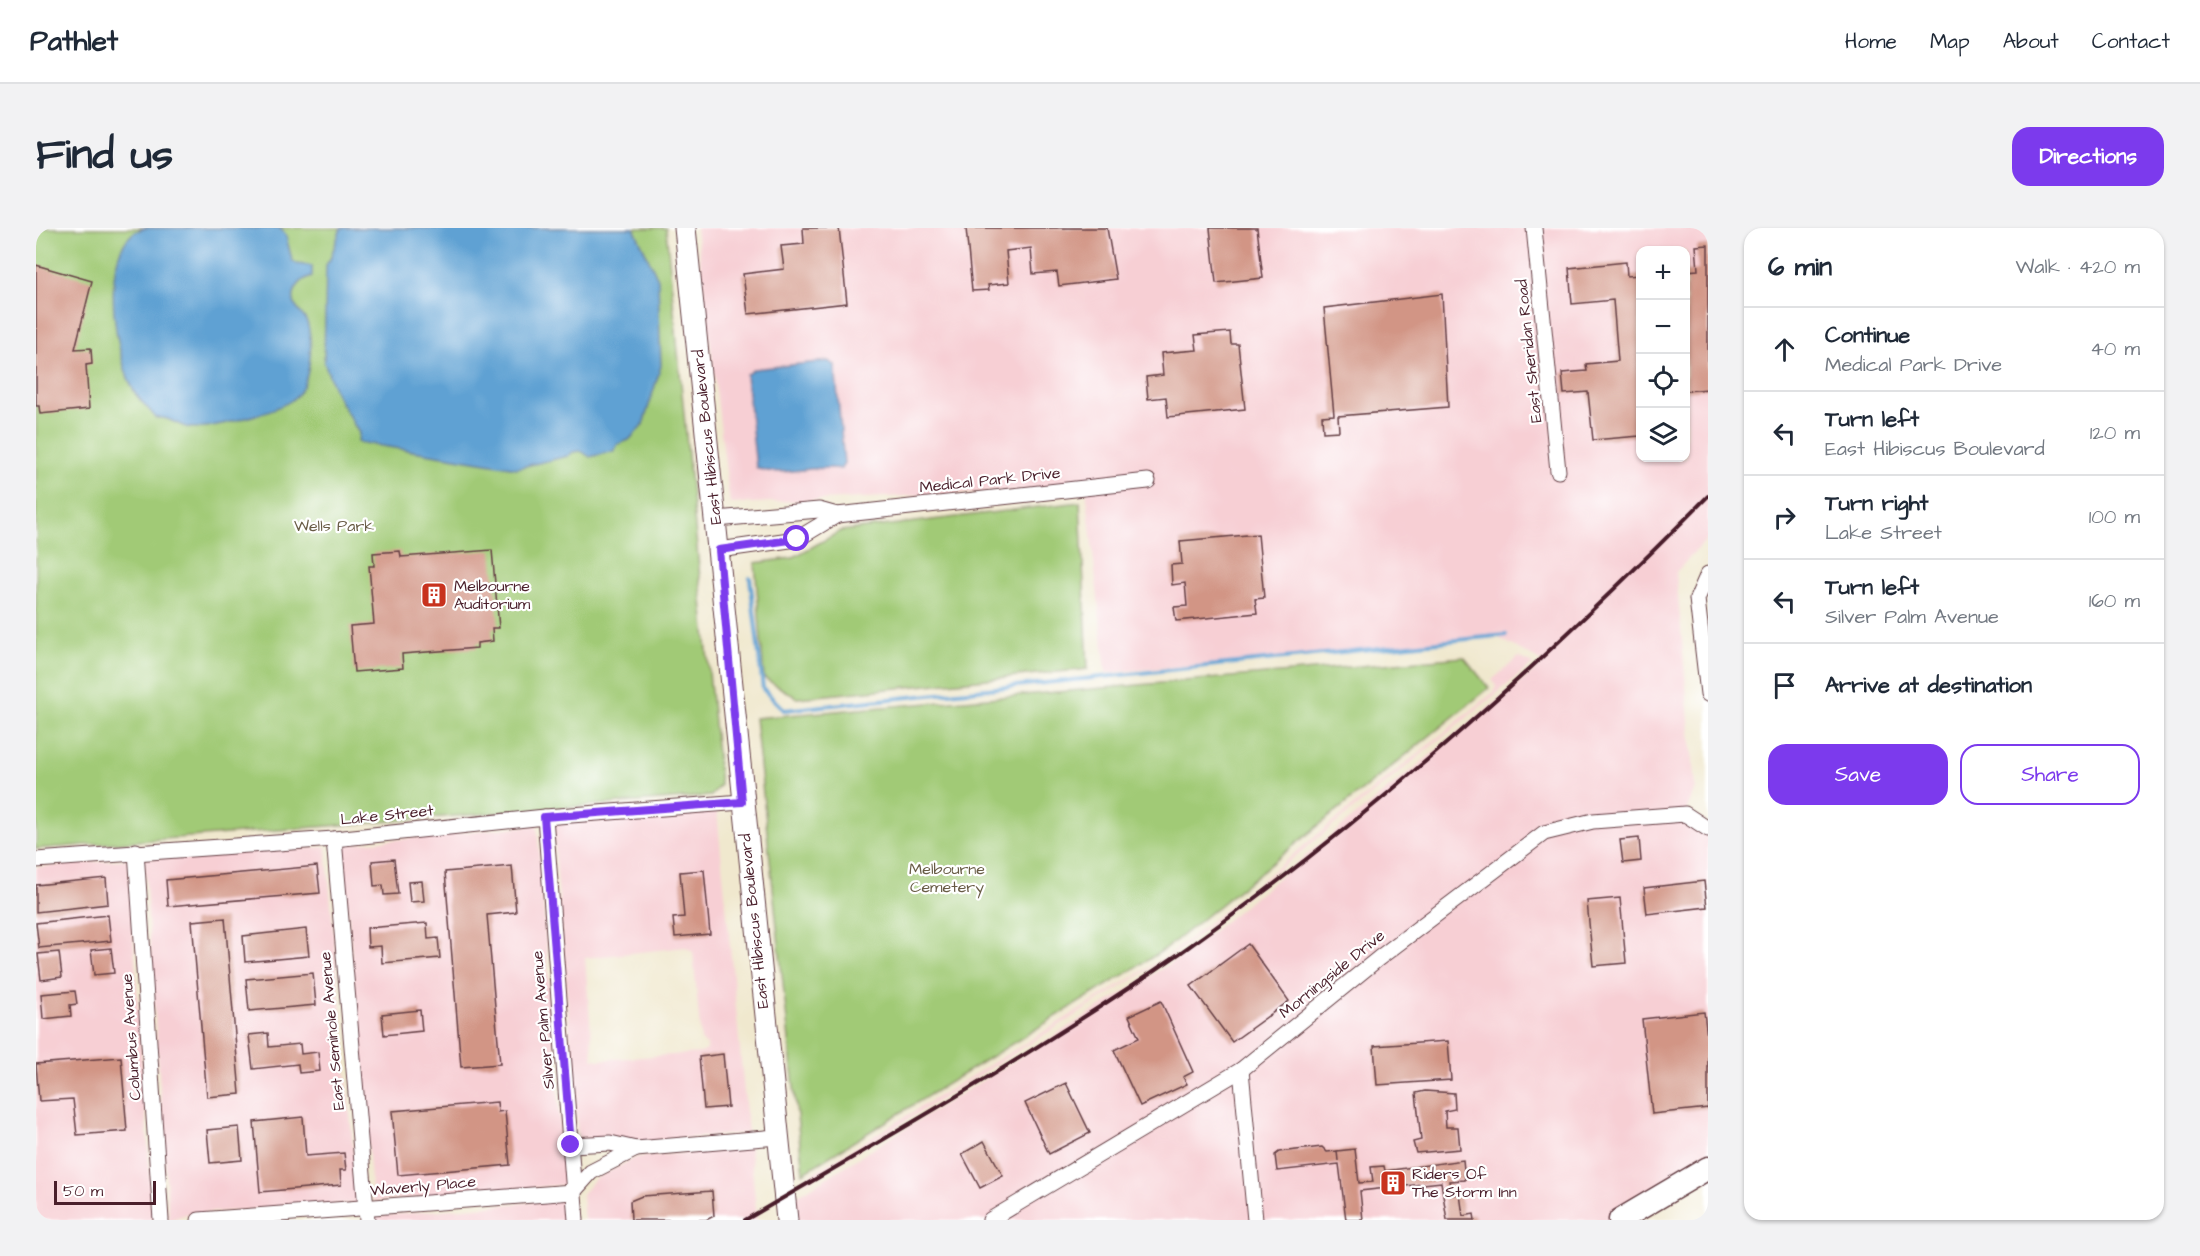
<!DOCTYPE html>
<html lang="en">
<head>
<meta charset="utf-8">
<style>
	body { margin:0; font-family:"Architects Daughter",sans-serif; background:#f2f2f3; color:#1f2937 }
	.controls { position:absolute; right:18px; top:18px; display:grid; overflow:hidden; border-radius:12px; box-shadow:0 2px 4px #0004 }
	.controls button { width:54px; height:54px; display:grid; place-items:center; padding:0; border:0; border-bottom:2px solid #e0e1e3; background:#fff; color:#1f2937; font:30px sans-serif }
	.scale { position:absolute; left:18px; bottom:15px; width:102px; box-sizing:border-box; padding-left:6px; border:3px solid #4a1f2b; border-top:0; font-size:16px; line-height:21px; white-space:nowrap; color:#4a1f2b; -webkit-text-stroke:4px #fff; paint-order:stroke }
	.stop { position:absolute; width:18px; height:18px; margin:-14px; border:4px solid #7c3aed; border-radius:50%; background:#fff }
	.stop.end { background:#7c3aed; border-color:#fff; box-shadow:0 2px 6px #0008 }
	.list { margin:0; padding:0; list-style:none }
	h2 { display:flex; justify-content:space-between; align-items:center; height:78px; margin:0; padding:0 24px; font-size:26px }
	h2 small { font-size:20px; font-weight:400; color:#747a83 }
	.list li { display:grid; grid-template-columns:39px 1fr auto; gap:18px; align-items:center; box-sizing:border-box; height:84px; padding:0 24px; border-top:2px solid #e0e1e3 }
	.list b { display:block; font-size:22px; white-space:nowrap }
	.list p { margin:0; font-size:20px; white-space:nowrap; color:#747a83 }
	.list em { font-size:20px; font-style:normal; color:#747a83 }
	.actions { display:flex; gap:12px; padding:18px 24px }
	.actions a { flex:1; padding:14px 0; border:2px solid #7c3aed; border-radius:18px; text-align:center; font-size:21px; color:#7c3aed }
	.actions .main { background:#7c3aed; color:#fff }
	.icon { flex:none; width:33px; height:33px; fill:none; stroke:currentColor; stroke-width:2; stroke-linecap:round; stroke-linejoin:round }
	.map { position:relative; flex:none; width:1672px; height:992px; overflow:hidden; border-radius:18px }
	header { display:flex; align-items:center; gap:36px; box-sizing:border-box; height:84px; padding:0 30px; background:#fff; border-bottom:2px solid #e0e1e3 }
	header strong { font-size:28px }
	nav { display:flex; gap:33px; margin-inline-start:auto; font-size:21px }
	.intro { display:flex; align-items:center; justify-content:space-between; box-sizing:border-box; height:144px; padding:0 36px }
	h1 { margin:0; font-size:42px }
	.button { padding:15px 27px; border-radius:18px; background:#7c3aed; color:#fff; font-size:21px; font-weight:700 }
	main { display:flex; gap:36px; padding:0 36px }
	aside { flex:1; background:#fff; border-radius:18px; box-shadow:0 2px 4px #0004 }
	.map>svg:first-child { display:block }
	.built { fill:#f7cfd4; fill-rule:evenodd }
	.green { fill:#a1ca76; stroke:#767450; stroke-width:1.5 }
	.water { fill:#5fa1d3; stroke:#54607f; stroke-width:1.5 }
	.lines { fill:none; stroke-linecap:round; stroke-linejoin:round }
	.stream { stroke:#5fa1d3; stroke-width:4 }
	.building { fill:#d29585 }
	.street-casing { stroke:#633d43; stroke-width:17 }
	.secondary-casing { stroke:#633d43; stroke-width:23 }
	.primary-casing { stroke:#633d43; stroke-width:25 }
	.street { stroke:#fff; stroke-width:15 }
	.secondary { stroke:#fff; stroke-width:21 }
	.primary { stroke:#fff; stroke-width:22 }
	.rail { stroke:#4a1f2b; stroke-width:4 }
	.route { stroke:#7c3aed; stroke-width:8 }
	.labels { text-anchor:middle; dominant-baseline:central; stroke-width:4.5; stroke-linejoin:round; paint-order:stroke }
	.street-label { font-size:16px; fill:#4a1f2b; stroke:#fff }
	.park-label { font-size:16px; fill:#685b45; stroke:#fff }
	.poi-label { font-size:16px; fill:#4a1f2b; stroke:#fff; text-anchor:start }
</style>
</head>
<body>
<header>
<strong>Pathlet</strong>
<nav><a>Home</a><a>Map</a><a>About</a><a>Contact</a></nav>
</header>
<div class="intro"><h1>Find us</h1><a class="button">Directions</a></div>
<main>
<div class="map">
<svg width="1672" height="992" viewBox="0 0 1672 992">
	<rect width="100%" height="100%" fill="#fff"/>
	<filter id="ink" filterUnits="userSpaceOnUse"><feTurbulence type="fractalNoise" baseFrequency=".0167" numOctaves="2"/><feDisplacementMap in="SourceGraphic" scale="12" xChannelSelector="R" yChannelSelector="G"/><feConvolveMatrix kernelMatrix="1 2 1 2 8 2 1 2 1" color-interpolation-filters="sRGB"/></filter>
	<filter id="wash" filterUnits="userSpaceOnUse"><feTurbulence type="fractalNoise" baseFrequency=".008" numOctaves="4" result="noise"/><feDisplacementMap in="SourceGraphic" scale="24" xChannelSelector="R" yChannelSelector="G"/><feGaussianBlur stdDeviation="1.35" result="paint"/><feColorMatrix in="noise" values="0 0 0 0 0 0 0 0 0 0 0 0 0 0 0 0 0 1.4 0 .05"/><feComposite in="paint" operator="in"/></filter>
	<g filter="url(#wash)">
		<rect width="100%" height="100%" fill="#f0e8ce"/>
		<g class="built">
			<path d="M660 0H1672V310L1640 344 1659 560 1649 586 1672 601V947L1591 992H747L745 978 1146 728 1508 435 1463 410 1070 445 1050 260 694 276ZM1604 22H1650V230H1604Z"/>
			<path d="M1483 429 1497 436 1141 724 770 955 769 950 1133 727 1458 464 1460 459 1456 452Z"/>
			<path d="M681 583 712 905 605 914 542 910 517 595ZM650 719 657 724 665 813 671 817V822L665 825 562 832 557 830 549 730Z"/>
			<path d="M501 597 529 957 337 974 306 617Z"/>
			<path d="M290 619 322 975 151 986 133 992 108 630Z"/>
			<path d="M92 631 117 992H0V639Z"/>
			<path d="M714 919 721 992H548L546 966 560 950 601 929Z"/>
			<path d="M530 971 532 992H339V988Z"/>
		</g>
		<g class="green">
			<path d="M0 0H630L684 557 675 568 0 621Z"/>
			<path d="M1044 274 1052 441 761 470 728 450 719 335 756 330 805 303Z"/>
			<path d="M1428 429 1453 460 1128 722 767 945 719 490Z"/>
		</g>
		<g class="water">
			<path d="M109 0H244L250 8 256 32 261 36 276 38V48C263 52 253 65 260 79 263 84 269 89 271 94 278 115 275 159 256 172 240 183 169 204 150 199 139 196 132 188 120 190 114 182 105 174 99 165 80 132 63 35 96 6 99 3 105 2 109 0Z"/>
			<path d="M305 0H598L622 51 625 138 607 197 593 212 582 216 578 223 554 229 545 223 537 224 532 228 481 240 322 214 323 205 300 166 288 134 290 37 294 31Z"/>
			<path d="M792 133 799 137 808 235 805 241C779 236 739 251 720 239L710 147 718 141Z"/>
		</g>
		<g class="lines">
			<path class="stream" d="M714 350 727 461 748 482 1470 407"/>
		</g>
		<g id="blocks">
			<g class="building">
				<path d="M767 0H803L811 75 712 86 707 46 748 41 745 18 768 16Z"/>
				<path d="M930 0H1071L1080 51 1023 58 1021 44 997 46 995 20 970 23 973 55 952 57 953 62 936 63Z"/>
				<path d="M1174 0H1221L1227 50 1180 55Z"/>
				<path d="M1672 17V161L1650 163V43L1662 42 1660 18Z"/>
				<path d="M1590 34 1591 48 1604 47V208L1557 212 1552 164 1528 166 1526 145 1551 143 1550 136 1582 133 1577 72 1536 76 1533 40Z"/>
				<path d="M0 37 56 53 39 121 55 120 56 136 50 137 53 181 4 186 3 178H0Z"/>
				<path d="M1406 66 1412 179 1302 188 1303 203 1287 204 1286 188 1298 187 1288 80Z"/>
				<path d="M1194 104 1195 116H1202L1209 181 1132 189 1130 169 1112 171 1110 149 1127 147 1125 125 1161 122 1159 107Z"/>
				<path d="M1222 306 1228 370 1219 371 1221 385 1140 393 1138 379 1151 378 1149 355 1136 357 1135 337 1146 336 1144 313Z"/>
				<path d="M456 322 463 400H456L457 413 441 415V420L366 426 367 440 318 444 314 398 338 396 333 338H338L337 325 364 323 365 329Z"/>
				<path d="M1603 610 1605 633 1587 635 1584 612Z"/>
				<path d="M358 631 362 666 348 667 347 657 338 658 336 633Z"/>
				<path d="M281 638 284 665 132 678 130 652Z"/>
				<path d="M476 638 480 684 451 687 464 836 425 839 409 644Z"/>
				<path d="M668 642 674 706 639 709 637 690 648 689 644 644Z"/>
				<path d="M70 650 72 676 0 684V657Z"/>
				<path d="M386 653 388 673 374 674 372 654Z"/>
				<path d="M1668 653 1671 679 1611 686 1608 660Z"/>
				<path d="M1584 670 1590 735 1557 738 1551 673Z"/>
				<path d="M72 687 75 713 3 720 0 695Z"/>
				<path d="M189 690 204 866 171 869 156 693Z"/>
				<path d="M391 695 392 711 402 710 404 730 346 735 345 718 332 719 331 700Z"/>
				<path d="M270 701 273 728 209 734 207 708Z"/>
				<path d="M1212 716 1253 773 1196 814 1155 758Z"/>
				<path d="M75 720 78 745 58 747 55 722Z"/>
				<path d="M23 724 26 749 5 752 2 726Z"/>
				<path d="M277 745 280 777 213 783 210 751Z"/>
				<path d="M39 763 41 776 34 777 35 788 7 791 5 766Z"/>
				<path d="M1125 773 1157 844 1147 849 1151 856 1104 878 1078 822 1103 810 1093 788Z"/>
				<path d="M384 782 386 803 348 807 346 786Z"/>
				<path d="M1668 784 1672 817V880L1616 886 1606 791Z"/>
				<path d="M232 805 233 819 264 816 265 826 282 824 284 843 263 845 262 836 217 841 213 807Z"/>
				<path d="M1412 813 1415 852 1341 857 1338 818Z"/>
				<path d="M687 826 692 879 668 881 663 829Z"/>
				<path d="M85 829 91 903 41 907 37 871 3 873 0 836Z"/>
				<path d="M1030 855 1054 905 1013 926 989 875Z"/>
				<path d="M1389 863 1418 865 1419 881 1409 883 1410 899H1422L1424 921 1380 925 1377 914 1385 912 1380 865Z"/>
				<path d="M461 874 462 884 469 883 474 937 362 947 356 883Z"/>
				<path d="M267 889 270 928 308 925 310 942H304L305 957 224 964 218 894Z"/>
				<path d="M203 899 206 932 174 935 171 902Z"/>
				<path d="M948 913 967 948 944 960 926 926Z"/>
				<path d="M1286 919 1291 924 1301 923 1302 933 1301 923 1319 921 1323 955 1337 954 1335 939 1348 938 1349 943 1427 932 1429 952 1413 953 1415 967 1424 966 1427 988 1438 986 1439 992H1411L1405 954 1324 963 1327 992H1310L1303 936 1241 943 1239 927 1243 924Z"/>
				<path d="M676 963 678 988 670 992H595L594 973 606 968Z"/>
			</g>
		</g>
	</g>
	<g filter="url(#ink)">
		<use href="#blocks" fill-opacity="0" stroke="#633d43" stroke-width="1.5"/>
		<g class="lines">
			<defs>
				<g id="street">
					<path d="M1498 0 1522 243"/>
					<path d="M680 291 783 282 801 287 1112 253"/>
					<path d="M683 322 761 311 801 287"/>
					<path d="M1672 346 1661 371 1672 466"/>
					<path d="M509 589 540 992"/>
					<path d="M298 611 331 992"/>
					<path d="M100 623 125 992"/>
					<path d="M0 632 298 611 509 589 706 574"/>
					<path d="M1205 842 1219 992"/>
					<path d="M535 917 574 915 600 921 741 909"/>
					<path d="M163 992 537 964 555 944 600 921"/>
					<path d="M954 992 1205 842 1343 730 1508 605 1557 593 1649 586 1672 601"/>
				</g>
				<path id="secondary" d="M649 0 751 992"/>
				<path id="primary" d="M1584 992 1672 940"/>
			</defs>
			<use href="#street" class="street-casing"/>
			<use href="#secondary" class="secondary-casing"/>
			<use href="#primary" class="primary-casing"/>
			<use href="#street" class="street"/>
			<use href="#secondary" class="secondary"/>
			<use href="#primary" class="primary"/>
			<path class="rail" d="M709 992C856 907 1004 822 1144 725 1335 591 1508 434 1672 268"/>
		</g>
	</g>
	<g class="lines" filter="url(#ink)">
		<path class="route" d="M535 917 508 589 706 574 683 322 761 311"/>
	</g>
	<defs>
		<symbol id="building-square" viewBox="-11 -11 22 22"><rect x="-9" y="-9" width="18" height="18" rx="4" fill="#c8321e" stroke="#fff"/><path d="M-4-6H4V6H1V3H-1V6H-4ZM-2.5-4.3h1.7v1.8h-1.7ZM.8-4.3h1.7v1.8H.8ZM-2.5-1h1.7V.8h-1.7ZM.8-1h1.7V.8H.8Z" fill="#fff"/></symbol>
	</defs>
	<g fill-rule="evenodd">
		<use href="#building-square" x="383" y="352" width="30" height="30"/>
		<use href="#building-square" x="1342" y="940" width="30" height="30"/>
	</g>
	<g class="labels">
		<g class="street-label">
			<text transform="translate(1493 123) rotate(-96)">East Sheridan Road</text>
			<text transform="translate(671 209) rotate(-96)">East Hibiscus Boulevard</text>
			<text transform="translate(954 252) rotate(-6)">Medical Park Drive</text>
			<text transform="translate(351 587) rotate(-6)">Lake Street</text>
			<text transform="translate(718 693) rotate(-96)">East Hibiscus Boulevard</text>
			<text transform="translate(1296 746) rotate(-39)">Morningside Drive</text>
			<text transform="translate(507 792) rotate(-95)">Silver Palm Avenue</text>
			<text transform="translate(296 803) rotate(-95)">East Seminole Avenue</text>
			<text transform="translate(95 809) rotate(-94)">Columbus Avenue</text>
			<text transform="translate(387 958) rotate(-5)">Waverly Place</text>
		</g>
		<g class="park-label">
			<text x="298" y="298">Wells Park</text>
			<text x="911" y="641">Melbourne<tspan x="911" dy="18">Cemetery</tspan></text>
		</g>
		<g class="poi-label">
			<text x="418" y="358">Melbourne<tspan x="418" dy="18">Auditorium</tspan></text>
			<text x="1376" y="946">Riders Of<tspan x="1376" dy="18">The Storm Inn</tspan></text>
		</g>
	</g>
</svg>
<div class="controls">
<button>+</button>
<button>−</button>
<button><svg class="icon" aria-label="locate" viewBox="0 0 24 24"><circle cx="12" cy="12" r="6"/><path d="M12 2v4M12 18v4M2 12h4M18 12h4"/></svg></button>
<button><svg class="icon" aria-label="layers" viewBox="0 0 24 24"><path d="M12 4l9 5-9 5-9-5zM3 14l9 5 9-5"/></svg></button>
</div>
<div class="scale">50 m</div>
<div class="stop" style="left:761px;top:311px"></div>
<div class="stop end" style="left:535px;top:917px"></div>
</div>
<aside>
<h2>6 min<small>Walk · 420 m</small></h2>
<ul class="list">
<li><svg class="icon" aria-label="ahead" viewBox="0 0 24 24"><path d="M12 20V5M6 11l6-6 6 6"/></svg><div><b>Continue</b><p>Medical Park Drive</p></div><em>40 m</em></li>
<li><svg class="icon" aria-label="left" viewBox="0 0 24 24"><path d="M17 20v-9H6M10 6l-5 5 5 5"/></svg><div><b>Turn left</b><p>East Hibiscus Boulevard</p></div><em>120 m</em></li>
<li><svg class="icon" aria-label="right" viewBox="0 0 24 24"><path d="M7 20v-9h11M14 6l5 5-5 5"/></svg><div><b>Turn right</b><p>Lake Street</p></div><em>100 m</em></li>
<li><svg class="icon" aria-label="left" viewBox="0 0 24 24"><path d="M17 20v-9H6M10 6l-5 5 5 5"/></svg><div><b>Turn left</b><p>Silver Palm Avenue</p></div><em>160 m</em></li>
<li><svg class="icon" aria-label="arrive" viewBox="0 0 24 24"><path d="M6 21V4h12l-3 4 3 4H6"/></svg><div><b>Arrive at destination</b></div></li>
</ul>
<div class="actions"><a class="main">Save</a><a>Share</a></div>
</aside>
</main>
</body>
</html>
